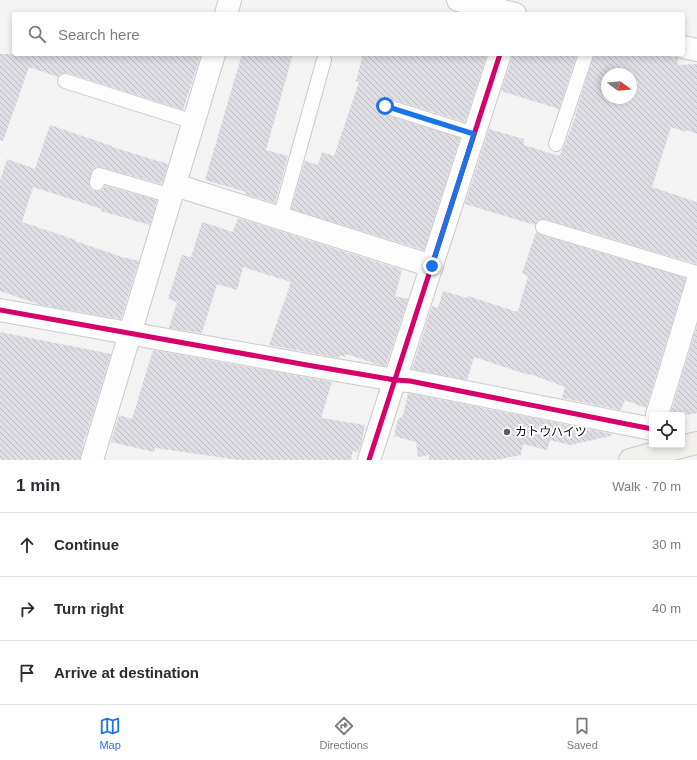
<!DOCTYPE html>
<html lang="en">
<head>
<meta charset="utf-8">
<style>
	body { margin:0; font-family:Helvetica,"Noto Sans JP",sans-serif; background:#f2f2f3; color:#2b2b33 }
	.controls { position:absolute; right:12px; bottom:12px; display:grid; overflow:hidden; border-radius:4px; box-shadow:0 2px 6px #0003 }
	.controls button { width:36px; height:36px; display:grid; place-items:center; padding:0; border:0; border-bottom:1px solid #e1e1e2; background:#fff; color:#2b2b33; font:20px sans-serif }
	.compass { position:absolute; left:601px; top:68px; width:36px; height:36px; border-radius:50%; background:#fff; box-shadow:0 2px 6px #0003; rotate:106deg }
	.stop { position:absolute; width:12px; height:12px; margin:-9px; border:3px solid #1a73e8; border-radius:50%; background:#fff }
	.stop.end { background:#1a73e8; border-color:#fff; box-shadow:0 1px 4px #0008 }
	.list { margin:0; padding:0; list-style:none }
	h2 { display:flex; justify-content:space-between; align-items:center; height:52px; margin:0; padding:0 16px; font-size:17px }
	h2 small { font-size:13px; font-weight:400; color:#7c7c81 }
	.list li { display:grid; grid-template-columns:26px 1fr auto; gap:12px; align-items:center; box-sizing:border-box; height:64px; padding:0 16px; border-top:1px solid #e1e1e2 }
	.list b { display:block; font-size:15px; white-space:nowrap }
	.list em { font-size:13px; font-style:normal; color:#7c7c81 }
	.icon { flex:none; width:22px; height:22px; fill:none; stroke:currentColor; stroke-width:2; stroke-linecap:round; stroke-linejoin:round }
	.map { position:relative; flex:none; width:697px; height:460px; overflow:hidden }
	.search { position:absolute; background:#fff; box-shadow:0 2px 6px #0003; left:12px; right:12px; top:12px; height:44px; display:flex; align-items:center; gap:10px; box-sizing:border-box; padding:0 14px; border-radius:4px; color:#7c7c81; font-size:15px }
	.sheet { height:244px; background:#fff }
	nav { display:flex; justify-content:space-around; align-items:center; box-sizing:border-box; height:56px; border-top:1px solid #e1e1e2; background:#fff; font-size:11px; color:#7c7c81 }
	nav a { display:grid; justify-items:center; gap:2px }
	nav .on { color:#1a73e8 }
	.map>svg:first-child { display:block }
	.building { fill:url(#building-back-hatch); fill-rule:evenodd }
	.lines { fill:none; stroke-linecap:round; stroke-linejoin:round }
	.lane-casing { stroke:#cacacb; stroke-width:16 }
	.street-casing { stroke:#cacacb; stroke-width:24 }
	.secondary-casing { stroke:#cacacb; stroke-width:24 }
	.lane { stroke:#fdfdfd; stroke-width:14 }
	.street { stroke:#fdfdfd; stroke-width:22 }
	.secondary { stroke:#f1f0ed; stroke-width:22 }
	.cycleway-casing { stroke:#fff; stroke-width:8 }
	.cycleway { stroke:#d6006c; stroke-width:5 }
	.route { stroke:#1a73e8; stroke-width:5 }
	.poi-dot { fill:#5e5e5e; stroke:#fff; stroke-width:1.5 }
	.labels { text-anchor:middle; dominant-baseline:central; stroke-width:4; stroke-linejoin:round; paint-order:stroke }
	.poi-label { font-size:12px; fill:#0d0d0d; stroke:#fff; text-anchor:start }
</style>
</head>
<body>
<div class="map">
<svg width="697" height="460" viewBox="0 0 697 460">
	<defs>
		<pattern id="building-back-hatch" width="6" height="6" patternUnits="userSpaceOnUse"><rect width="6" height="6" fill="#dddde3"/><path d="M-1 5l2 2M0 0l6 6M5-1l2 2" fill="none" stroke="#bcbcc2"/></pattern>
	</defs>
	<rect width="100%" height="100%" fill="#f3f3f4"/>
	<g class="building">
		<path d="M0 54H201L183 110 68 73H63L60 74 58 77 29 67 3 141 0 140Z"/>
		<path d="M242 54H293L266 150 288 156 275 203 245 194 246 192 205 180Z"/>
		<path d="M363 54H487L465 122 388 98H384L380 100 377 104V107L379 111 382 114 460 138 424 250 291 209 305 161 318 165 322 152 334 156 359 82 356 81Z"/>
		<path d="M512 54H577L559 109 501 91 512 58Z"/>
		<path d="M594 54H658L675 57 678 58 677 65 697 64V134L687 130 686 132 671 127 652 187 697 202V264L545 219H541L537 221 535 225 465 204 489 129 524 139V145L559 156 564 147 576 115H575ZM607 74H631V98H607Z"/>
		<path d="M50 125 112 146V147L168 164 162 184 101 167H96L93 169 91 173 89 185 91 189 95 191H100L103 189 105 186 157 200 150 225 101 211 102 209 33 187 22 222 76 240 75 241 122 257 139 261 121 319 41 305 0 291V181L7 159 35 169Z"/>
		<path d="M238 218 402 270 395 296 408 299 386 366 377 364 346 354 345 357 340 355 339 358 269 345 291 282 243 267 237 290 217 284 202 333 169 328 177 302 168 299 182 255 191 257 202 222 233 232Z"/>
		<path d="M536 232 541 235 686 278 646 408 625 400 621 410 562 398 565 387 530 374 529 375 474 357 467 380 412 369 432 306 438 308 443 291 467 298 468 296 517 312V311H518L528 276 522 273Z"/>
		<path d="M697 326V413L686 415H670Z"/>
		<path d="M0 332 111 354 86 436H85L80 460H0Z"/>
		<path d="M153 350 332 382 321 418 365 425 362 441 358 452 353 451 351 460H240L155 448 154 452 111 442 119 415 132 419Z"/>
		<path d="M408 393 612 434 611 436 570 445 550 440 547 450 523 444 521 455 496 460H429V455L418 457 416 442 394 436 398 419 403 416Z"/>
	</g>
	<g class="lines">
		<defs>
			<g id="lane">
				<path d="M65 81 194 122"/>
				<path d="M385 106 474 134"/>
				<path d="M556 144 586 54"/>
				<path d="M97 183 99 175 172 196"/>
				<path d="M280 218 324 60"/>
				<path d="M543 227 697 273"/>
			</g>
			<g id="street">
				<path d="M458 0 515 14"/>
				<path d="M226 14 230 0"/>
				<path d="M683 47 697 50"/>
				<path d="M175 185 432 266"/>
				<path d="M0 310 307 365 395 380 410 381 652 429"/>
				<path d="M657 415 697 283"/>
				<path d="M92 460 214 54"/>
				<path d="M369 460 500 54"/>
			</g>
			<path id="secondary" d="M630 460 644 456 697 443"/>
		</defs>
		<use href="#lane" class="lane-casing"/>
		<use href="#street" class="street-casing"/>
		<use href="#secondary" class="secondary-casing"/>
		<use href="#lane" class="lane"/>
		<use href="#street" class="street"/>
		<use href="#secondary" class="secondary"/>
		<defs>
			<g id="cycleway">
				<path d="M0 310 307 365 395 380 410 381 652 429"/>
				<path d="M369 460 500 54"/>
			</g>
		</defs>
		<use href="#cycleway" class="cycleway-casing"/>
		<use href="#cycleway" class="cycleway"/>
	</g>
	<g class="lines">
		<path class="route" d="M385 106 474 134 432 266"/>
	</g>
	<circle class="poi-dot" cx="507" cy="432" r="4"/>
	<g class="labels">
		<g class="poi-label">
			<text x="515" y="432">カトウハイツ</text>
		</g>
	</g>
</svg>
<div class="controls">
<button><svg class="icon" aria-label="locate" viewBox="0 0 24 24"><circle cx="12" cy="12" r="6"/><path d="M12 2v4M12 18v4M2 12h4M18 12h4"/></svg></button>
</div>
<svg class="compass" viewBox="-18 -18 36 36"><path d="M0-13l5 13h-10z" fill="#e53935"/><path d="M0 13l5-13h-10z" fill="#7c7c81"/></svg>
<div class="stop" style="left:385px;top:106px"></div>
<div class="stop end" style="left:432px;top:266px"></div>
<div class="search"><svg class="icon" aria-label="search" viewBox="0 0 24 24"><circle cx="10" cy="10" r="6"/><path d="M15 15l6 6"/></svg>Search here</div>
</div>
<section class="sheet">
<h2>1 min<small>Walk · 70 m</small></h2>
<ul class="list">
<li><svg class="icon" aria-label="ahead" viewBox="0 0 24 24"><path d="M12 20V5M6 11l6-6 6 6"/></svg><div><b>Continue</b></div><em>30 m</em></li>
<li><svg class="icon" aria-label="right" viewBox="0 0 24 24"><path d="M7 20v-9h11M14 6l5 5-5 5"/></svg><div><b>Turn right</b></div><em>40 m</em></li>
<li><svg class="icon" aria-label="arrive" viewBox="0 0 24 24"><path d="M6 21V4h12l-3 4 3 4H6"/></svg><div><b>Arrive at destination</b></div></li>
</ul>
</section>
<nav>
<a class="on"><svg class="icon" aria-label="map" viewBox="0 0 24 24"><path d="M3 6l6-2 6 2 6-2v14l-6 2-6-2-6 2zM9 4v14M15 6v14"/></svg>Map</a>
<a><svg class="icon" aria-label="directions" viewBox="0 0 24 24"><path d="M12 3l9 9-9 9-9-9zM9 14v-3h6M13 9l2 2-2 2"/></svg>Directions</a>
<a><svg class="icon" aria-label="saved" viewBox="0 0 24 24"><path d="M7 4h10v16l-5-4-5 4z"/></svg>Saved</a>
</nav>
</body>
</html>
